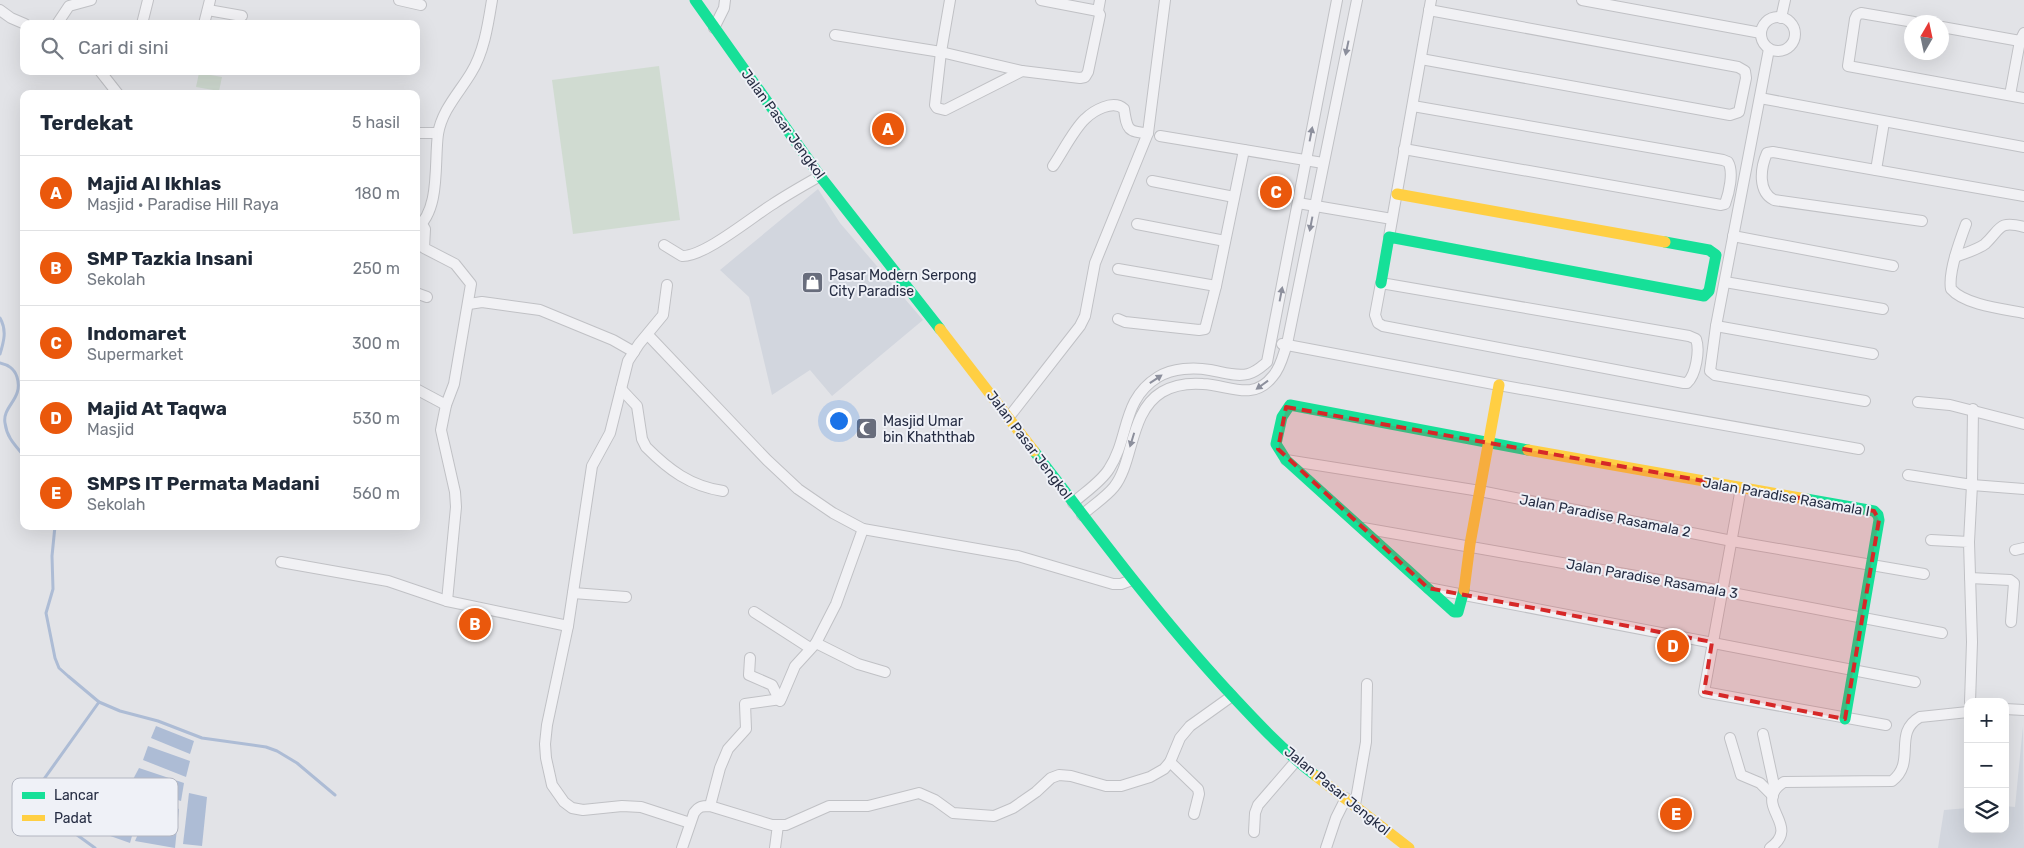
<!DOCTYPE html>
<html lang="id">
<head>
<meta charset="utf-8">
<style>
	body { margin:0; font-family:Rubik,sans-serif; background:#f6f6f7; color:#1f2937 }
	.controls { position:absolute; right:15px; bottom:15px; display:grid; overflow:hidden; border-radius:10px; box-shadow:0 5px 20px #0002 }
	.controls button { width:45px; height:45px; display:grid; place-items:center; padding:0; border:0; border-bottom:1px solid #e0e1e3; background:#fff; color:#1f2937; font:25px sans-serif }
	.compass { position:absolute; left:1904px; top:15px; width:45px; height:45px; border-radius:50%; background:#fff; box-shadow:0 5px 20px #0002; rotate:9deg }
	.you { position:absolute; left:838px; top:420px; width:18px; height:18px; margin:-12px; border:4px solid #fff; border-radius:50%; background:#1a73e8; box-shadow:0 0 0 8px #1a73e833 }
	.badge { display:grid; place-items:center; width:32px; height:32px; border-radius:50%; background:#ea580c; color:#fff; font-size:16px; font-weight:700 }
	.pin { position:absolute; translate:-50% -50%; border:2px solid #fff; box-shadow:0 1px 5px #0006 }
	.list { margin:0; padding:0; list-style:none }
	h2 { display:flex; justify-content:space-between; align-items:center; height:65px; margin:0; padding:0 20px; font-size:21px }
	h2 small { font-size:16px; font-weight:400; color:#747a83 }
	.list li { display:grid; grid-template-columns:32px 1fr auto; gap:15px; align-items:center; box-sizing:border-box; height:75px; padding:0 20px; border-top:1px solid #e0e1e3 }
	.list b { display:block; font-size:19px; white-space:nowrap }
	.list p { margin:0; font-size:16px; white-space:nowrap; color:#747a83 }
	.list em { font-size:16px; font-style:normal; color:#747a83 }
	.icon { flex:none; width:28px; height:28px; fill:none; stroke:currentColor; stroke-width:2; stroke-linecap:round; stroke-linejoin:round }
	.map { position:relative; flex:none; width:2024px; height:848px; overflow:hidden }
	.search { position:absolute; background:#fff; box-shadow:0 5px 20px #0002; left:20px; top:20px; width:400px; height:55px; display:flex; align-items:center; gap:12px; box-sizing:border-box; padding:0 18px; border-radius:10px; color:#747a83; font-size:19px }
	.panel { position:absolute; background:#fff; box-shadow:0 5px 20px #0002; left:20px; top:90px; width:400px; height:440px; border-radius:10px }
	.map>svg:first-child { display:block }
	.built { fill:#d2d6de }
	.green { fill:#d0dbd1 }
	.water { fill:#adbcd5 }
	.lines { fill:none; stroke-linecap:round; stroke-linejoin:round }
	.stream { stroke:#adbcd5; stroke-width:3 }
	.street-casing { stroke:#c0c1c5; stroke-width:12 }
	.street { stroke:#f1f1f4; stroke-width:10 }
	.fast { stroke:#16e098; stroke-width:11 }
	.slow { stroke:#ffcf43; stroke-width:11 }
	.oneway { fill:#8c8f9c }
	.marked { fill:#d62828; fill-opacity:0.2; stroke:#d62828; stroke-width:4; stroke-dasharray:10 6; stroke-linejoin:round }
	.labels { text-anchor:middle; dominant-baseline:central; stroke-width:4; stroke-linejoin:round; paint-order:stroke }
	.street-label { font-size:14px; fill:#262d43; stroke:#eff1f7 }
	.poi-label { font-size:14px; fill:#262d43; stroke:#eff1f7; text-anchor:start }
	.key { fill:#eff1f7; stroke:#b3b6c1; stroke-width:1 }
	.key-label { font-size:14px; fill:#262d43 }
</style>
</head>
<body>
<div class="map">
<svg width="2024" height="848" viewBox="0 0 2024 848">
	<rect width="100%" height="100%" fill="#e2e3e7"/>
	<g class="built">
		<path d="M818 189 840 223 923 320 832 396 810 370 772 395 749 297 720 270Z"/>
		<path d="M2023 726 2024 848H1938L1944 810 1968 808V829H2005V806L2015 807Z"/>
	</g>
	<g class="green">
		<path d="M659 66 680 220 573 234 552 80Z"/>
		<path d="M199 73 222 77 219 91 196 87Z"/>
	</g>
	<g class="water">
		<path d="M156 726 194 741 190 754 151 738Z"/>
		<path d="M148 746 190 761 186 777 143 760Z"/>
		<path d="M139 768 184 783 181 801 130 785Z"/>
		<path d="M189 793 207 797 202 846 183 844Z"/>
		<path d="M153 800 179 809 175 848 135 841Z"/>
		<path d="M108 820 134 829 130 843 99 832Z"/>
	</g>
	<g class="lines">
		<g class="stream">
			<path d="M0 318C7 330 4 341 0 354"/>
			<path d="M0 363C8 365 14 368 17 377 24 399 2 406 5 423 7 438 15 445 24 456"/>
			<path d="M55 526 52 556 53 589 46 613 55 658 59 668 68 676 99 702 120 711 158 721 202 738 266 747 277 751 297 763 335 795"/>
			<path d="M95 848 29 800 99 702"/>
		</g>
		<defs>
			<g id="street">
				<path d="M399 0 421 5"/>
				<path d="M950 0 941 52 935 105 937 108 945 110 1022 71"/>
				<path d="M1041 0 1098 11"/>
				<path d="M1582 0 1761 33"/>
				<path d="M0 10 11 18 25 24"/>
				<path d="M208 10 242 16"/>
				<circle cx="1778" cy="34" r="17"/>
				<path d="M1781 18 1785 0"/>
				<path d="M1914 22 1861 13 1857 15 1855 19 1848 66 2024 98"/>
				<path d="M57 24 69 6 91 0"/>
				<path d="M142 24 148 0"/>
				<path d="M204 24 210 0"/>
				<path d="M1942 27 2020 41"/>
				<path d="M714 28 724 8 725 0"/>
				<path d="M835 35 941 52 1022 71 1080 78 1085 77 1088 72 1100 15 1098 11 1100 0"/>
				<path d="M1769 49 1716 326 1710 371 1715 375 1865 401"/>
				<path d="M1421 59 1730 115 1739 112 1746 78 1745 71 1738 67 1429 10"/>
				<path d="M100 71 118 94"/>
				<path d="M2010 95 2020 41 2024 33"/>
				<path d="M1760 98 2024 147"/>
				<path d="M416 133H438"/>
				<path d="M1160 136 1323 163"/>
				<path d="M1404 149 1721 205 1725 204C1729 193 1734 172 1728 162L1723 160 1413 106"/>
				<path d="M1053 166C1062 153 1074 129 1085 119 1093 111 1113 99 1124 109 1127 129 1127 132 1148 133"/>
				<path d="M1876 170 1884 122"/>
				<path d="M1152 181 1234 197"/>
				<path d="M1298 203 1392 219"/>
				<path d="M1922 221 1774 200C1758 192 1760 169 1767 153L1773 152 2024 196"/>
				<path d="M422 224 425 229 424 248 455 264 471 284 454 384 446 405 441 430 455 492 456 507 447 601"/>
				<path d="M1137 224 1225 241"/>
				<path d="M1966 224C1960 240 1948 272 1951 289 1965 305 2003 309 2024 313"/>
				<path d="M416 229C441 210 434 162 438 134 442 110 459 93 471 73 484 52 488 25 492 0"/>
				<path d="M1733 236 1893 266"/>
				<path d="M1389 237 1431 0"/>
				<path d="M664 245 682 256C704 257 752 217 773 204 788 194 804 185 820 176"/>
				<path d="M1955 257C1965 253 1977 250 1985 244 2001 229 1998 220 2024 227"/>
				<path d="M1118 269 1216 286"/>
				<path d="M1725 282 1883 309"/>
				<path d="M1381 283 1689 336 1696 339C1700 350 1696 375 1687 383H1684L1383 326 1378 323 1375 315Z"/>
				<path d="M667 285 663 315 639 344 628 361 610 433 592 466 568 626 547 725 545 744 546 758 552 785 564 802 572 808 583 810 622 806 641 807 690 823"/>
				<path d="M416 293 427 297"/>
				<path d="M469 304 482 302 540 310 613 340 634 352"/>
				<path d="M1118 319 1125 322 1199 330 1205 329 1216 286 1244 150"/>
				<path d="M1716 326 1873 354"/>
				<path d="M648 335 767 460 798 489 833 513 863 529 1018 556 1113 584H1121L1132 580"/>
				<path d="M1282 344 1499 385 1859 449"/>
				<path d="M416 389 446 405"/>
				<path d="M621 389 637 406 642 439 646 447C669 470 690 486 723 491"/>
				<path d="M1918 402 1950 405 2024 424"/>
				<path d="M1009 417 1080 326 1085 316 1095 263 1148 133 1165 0"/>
				<path d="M1286 460 1480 491 1732 541 1924 574"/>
				<path d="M1908 475 1972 485 2024 489"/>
				<path d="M1741 488 1704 692 1886 725"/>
				<path d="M1073 503C1085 492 1101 482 1109 469 1130 437 1121 400 1158 377 1173 368 1194 367 1210 370 1222 372 1236 377 1248 374 1256 372 1261 367 1267 362L1337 0"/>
				<path d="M1082 515C1092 506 1106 497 1114 487 1134 462 1129 412 1162 392 1174 385 1189 383 1203 384 1229 385 1253 402 1273 376 1281 367 1283 355 1287 344L1357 0"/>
				<path d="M1363 528 1722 591 1942 633"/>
				<path d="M1931 540 1969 542 1972 642 1970 702"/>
				<path d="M1969 542 1972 485 1973 409"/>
				<path d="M2015 550 2024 548"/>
				<path d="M281 562 388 581 447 601 568 626"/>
				<path d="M1970 578 2010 580 2014 583 2011 622"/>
				<path d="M1428 588 1915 682"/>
				<path d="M573 593 626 597"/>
				<path d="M754 612 810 648"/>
				<path d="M816 643 858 664 885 672"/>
				<path d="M750 658 749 675 772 685 780 701"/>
				<path d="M2005 709 2024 710"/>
				<path d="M1763 734 1775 790"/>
				<path d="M1730 738 1741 775 1760 783 1773 796"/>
				<path d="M1170 762 1198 789 1199 794 1194 814"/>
				<path d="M1355 805 1366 742 1367 684"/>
				<path d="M710 806 720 768 728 749 746 729 745 704 781 699 795 666 816 643 836 604 863 529"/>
				<path d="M1254 832 1255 813 1258 805 1296 761"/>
				<path d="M682 848 694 813C699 806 702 806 710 806L772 825H786L829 806H868L919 793 935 800 953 813 994 816 1013 808 1036 792 1051 778 1059 775 1071 776 1106 786H1121L1150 777 1164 769 1170 762 1180 738 1190 726 1232 696"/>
				<path d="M775 848 778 825"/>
				<path d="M1326 848 1336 818 1346 798"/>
				<path d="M1770 848C1799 827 1762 811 1775 790 1777 787 1781 784 1784 782L1892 781C1917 762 1892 733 1920 717L1968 712"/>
			</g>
		</defs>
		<use href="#street" class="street-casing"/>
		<use href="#street" class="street"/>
		<g class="fast">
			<path d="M695 0 820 176 940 329"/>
			<path d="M1381 283 1389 237 1704 296 1709 291 1716 255 1709 250 1665 242"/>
			<path d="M1034 451C1096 532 1156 613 1225 688 1254 719 1282 750 1316 776"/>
			<path d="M1806 499 1874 511 1878 515 1879 520 1845 719"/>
			<path d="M1464 590 1458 612H1454L1286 460 1276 444 1282 417 1290 405 1528 450"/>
		</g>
		<g class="slow">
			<path d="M1397 194 1665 242"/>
			<path d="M940 329 1034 451"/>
			<path d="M1528 450 1806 499"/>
			<path d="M1464 590 1470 544 1499 385"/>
			<path d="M1316 776 1409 848"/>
		</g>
	</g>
	<defs><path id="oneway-solid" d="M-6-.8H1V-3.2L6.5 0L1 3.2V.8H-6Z" transform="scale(1.25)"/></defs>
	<g class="oneway">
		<use href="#oneway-solid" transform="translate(1347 48) rotate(102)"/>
		<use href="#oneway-solid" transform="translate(1311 134) rotate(-79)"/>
		<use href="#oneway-solid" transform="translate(1311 224) rotate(101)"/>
		<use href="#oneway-solid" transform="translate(1281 294) rotate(-79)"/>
		<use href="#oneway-solid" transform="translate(1156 379) rotate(-34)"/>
		<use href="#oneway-solid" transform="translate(1262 385) rotate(144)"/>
		<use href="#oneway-solid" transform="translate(1132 440) rotate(107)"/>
	</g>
	<path class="marked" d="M1286 407 1874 511 1879 520 1845 719 1704 692 1712 642 1428 588 1278 449Z"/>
	<defs>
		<symbol id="shop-square" viewBox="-11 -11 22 22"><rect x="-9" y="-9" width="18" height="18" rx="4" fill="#686d7c" stroke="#eff1f7"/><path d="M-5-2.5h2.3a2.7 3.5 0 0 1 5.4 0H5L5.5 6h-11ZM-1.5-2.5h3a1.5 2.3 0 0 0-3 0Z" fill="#fff"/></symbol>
		<symbol id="mosque-square" viewBox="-11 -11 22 22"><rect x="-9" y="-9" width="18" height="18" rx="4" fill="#686d7c" stroke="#eff1f7"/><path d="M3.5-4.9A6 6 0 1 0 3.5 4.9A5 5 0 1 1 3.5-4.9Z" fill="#fff"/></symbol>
	</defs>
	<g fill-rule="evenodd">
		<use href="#shop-square" x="800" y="270" width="25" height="25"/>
		<use href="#mosque-square" x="854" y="416" width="25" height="25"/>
	</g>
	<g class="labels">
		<g class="street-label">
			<text transform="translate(783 124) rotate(54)">Jalan Pasar Jengkol</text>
			<text transform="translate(1029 445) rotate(53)">Jalan Pasar Jengkol</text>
			<text transform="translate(1786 497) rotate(10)">Jalan Paradise Rasamala I</text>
			<text transform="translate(1605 516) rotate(11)">Jalan Paradise Rasamala 2</text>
			<text transform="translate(1652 579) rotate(10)">Jalan Paradise Rasamala 3</text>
			<text transform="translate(1337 791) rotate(39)">Jalan Pasar Jengkol</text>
		</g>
		<g class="poi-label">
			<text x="829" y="275">Pasar Modern Serpong<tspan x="829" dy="16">City Paradise</tspan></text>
			<text x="883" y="421">Masjid Umar<tspan x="883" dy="16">bin Khaththab</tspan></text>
		</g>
	</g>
	<rect x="12" y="778" width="166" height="58" rx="8" class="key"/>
	<rect x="22" y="792" width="23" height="7" fill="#16e098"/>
	<rect x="22" y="815" width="23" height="6" fill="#ffcf43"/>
	<g class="key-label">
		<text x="54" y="800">Lancar</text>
		<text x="54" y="823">Padat</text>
	</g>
</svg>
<div class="controls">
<button>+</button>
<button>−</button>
<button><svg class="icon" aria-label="layers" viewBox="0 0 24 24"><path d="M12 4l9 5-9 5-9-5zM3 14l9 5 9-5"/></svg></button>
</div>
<svg class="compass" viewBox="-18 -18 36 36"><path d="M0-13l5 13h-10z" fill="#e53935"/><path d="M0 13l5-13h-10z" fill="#747a83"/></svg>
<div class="you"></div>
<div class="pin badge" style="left:888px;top:129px">A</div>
<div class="pin badge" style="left:475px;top:624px">B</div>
<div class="pin badge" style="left:1276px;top:192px">C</div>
<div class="pin badge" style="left:1673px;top:646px">D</div>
<div class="pin badge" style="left:1676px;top:814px">E</div>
<div class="search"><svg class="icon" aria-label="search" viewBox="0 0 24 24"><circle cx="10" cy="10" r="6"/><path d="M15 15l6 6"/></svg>Cari di sini</div>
<section class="panel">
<h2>Terdekat<small>5 hasil</small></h2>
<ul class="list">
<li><span class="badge">A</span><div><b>Majid Al Ikhlas</b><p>Masjid · Paradise Hill Raya</p></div><em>180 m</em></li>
<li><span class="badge">B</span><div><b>SMP Tazkia Insani</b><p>Sekolah</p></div><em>250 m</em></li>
<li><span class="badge">C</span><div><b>Indomaret</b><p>Supermarket</p></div><em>300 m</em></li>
<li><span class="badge">D</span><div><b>Majid At Taqwa</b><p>Masjid</p></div><em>530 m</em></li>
<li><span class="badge">E</span><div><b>SMPS IT Permata Madani</b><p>Sekolah</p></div><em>560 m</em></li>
</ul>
</section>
</div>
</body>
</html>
